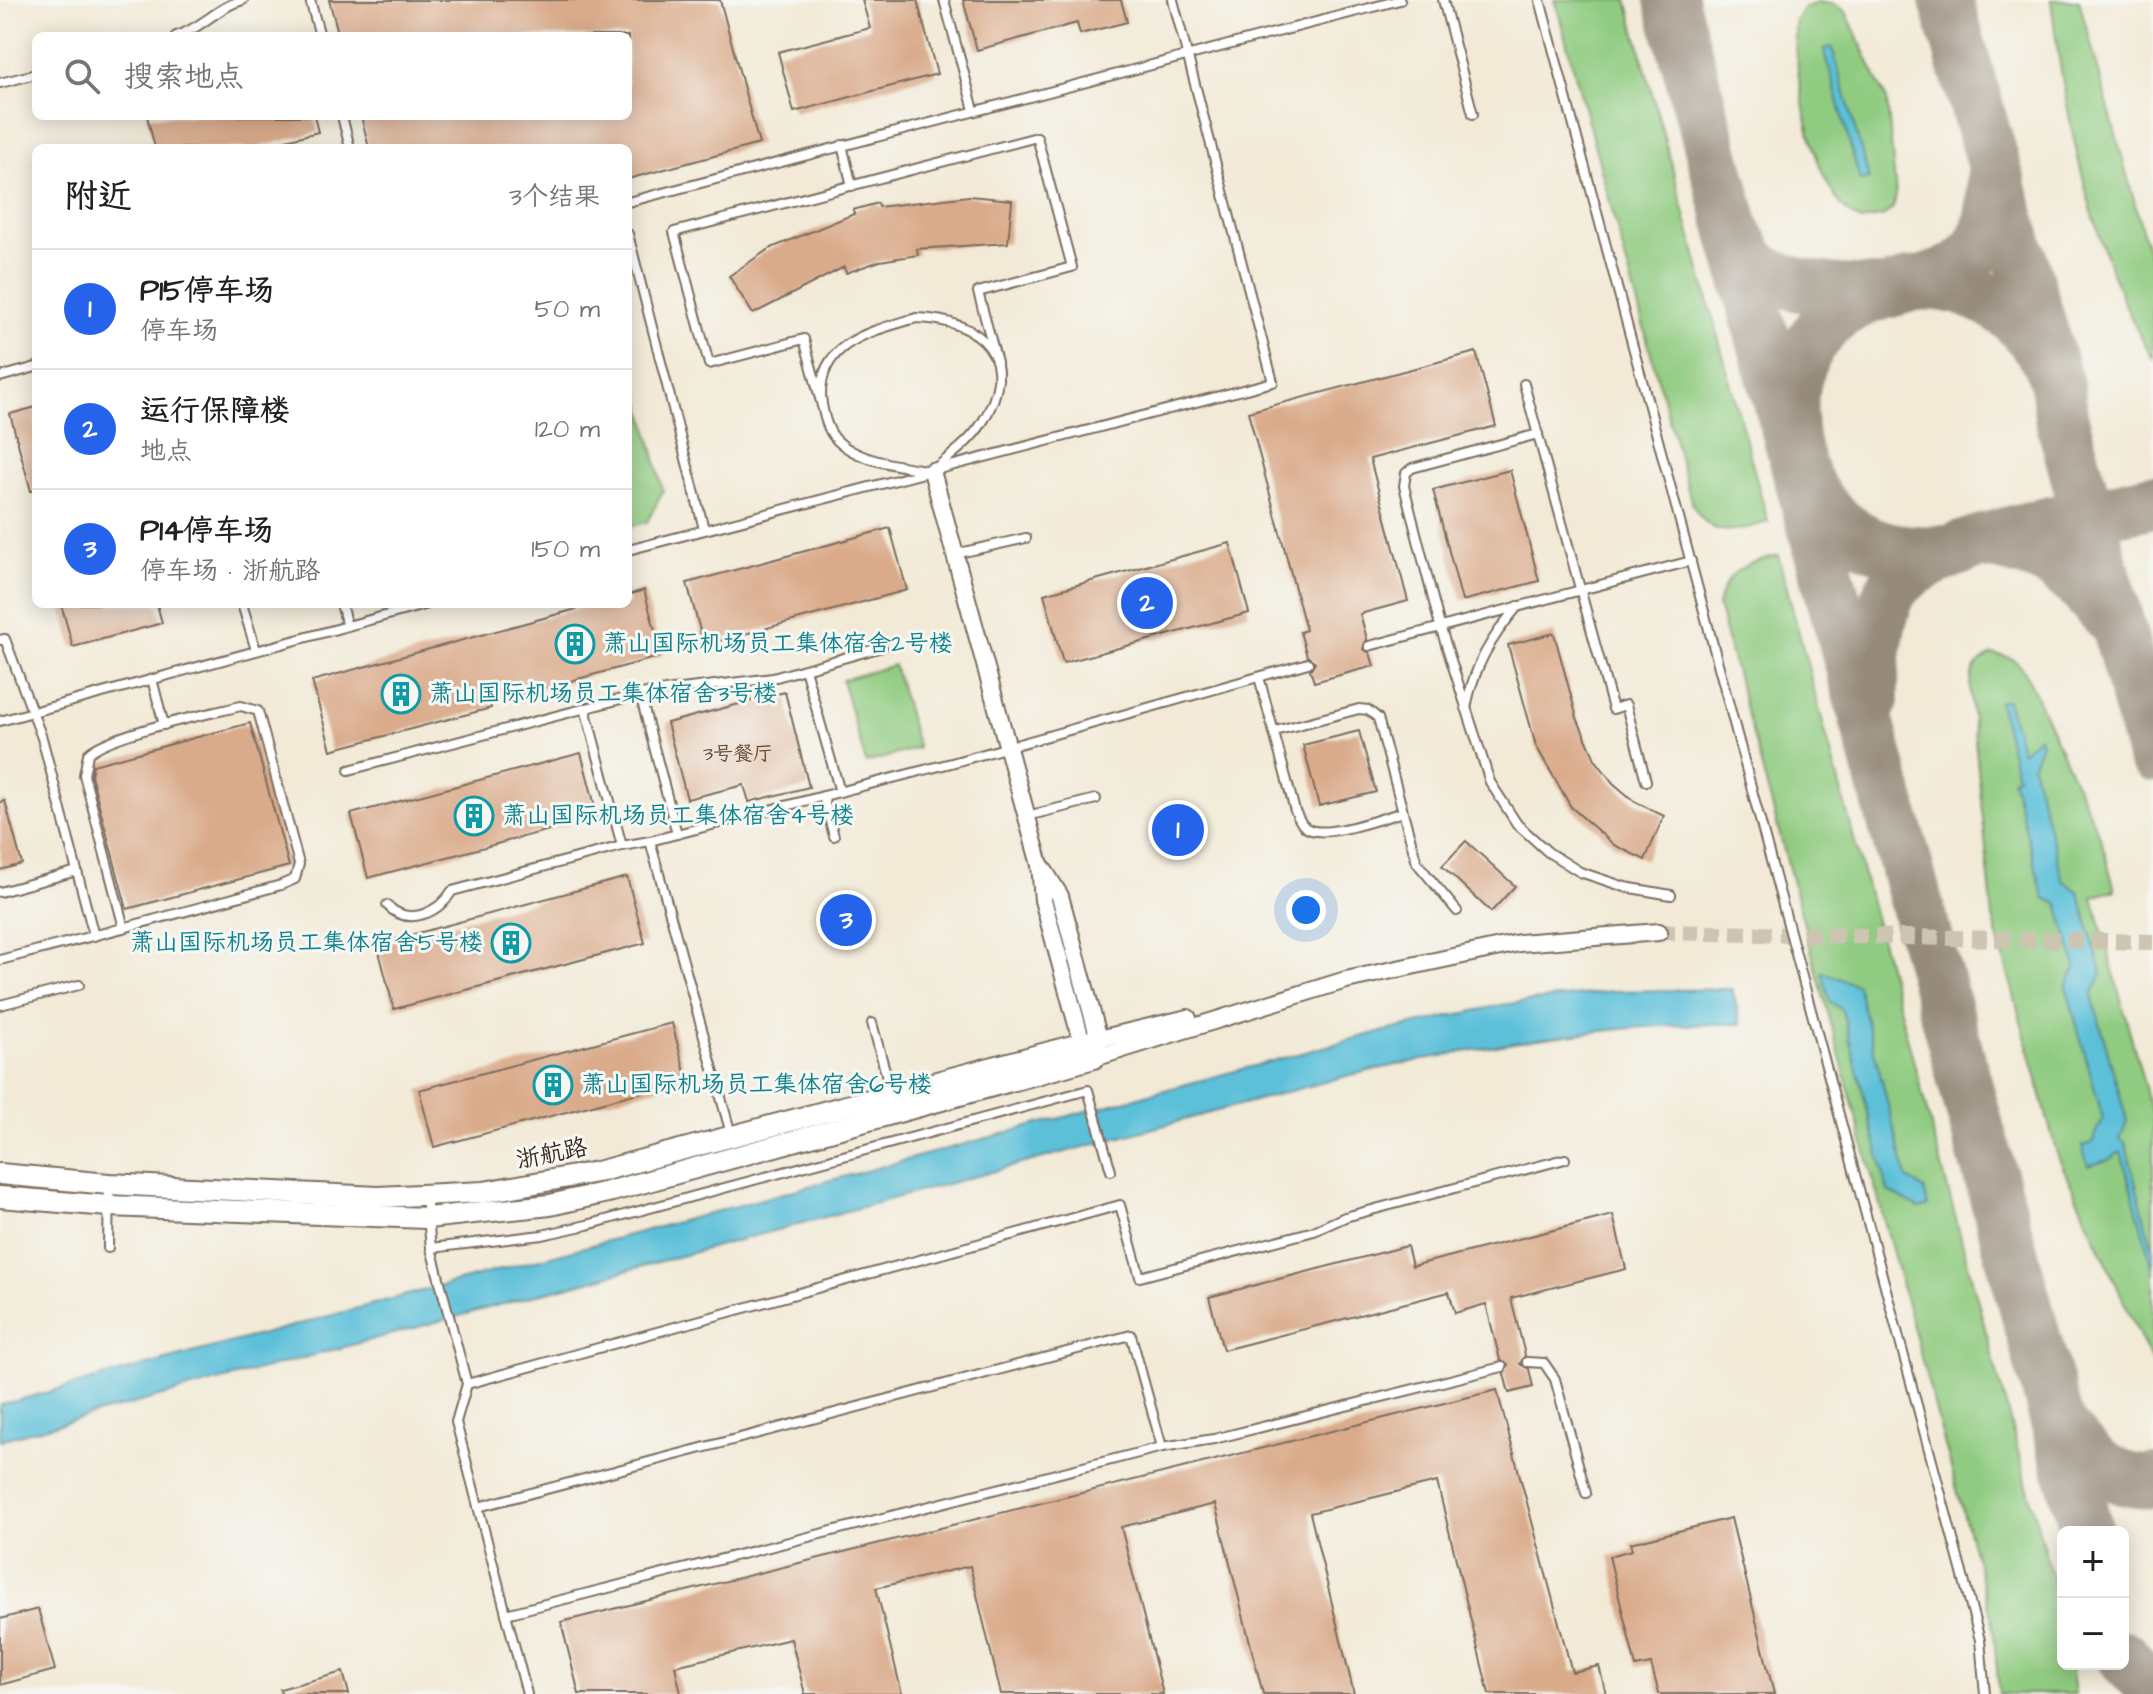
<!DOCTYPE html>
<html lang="zh">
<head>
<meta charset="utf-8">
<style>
	body { margin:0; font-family:"Architects Daughter","LXGW WenKai TC",sans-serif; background:#f6f6f6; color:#202124 }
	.controls { position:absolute; right:24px; bottom:24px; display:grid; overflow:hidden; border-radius:12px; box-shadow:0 4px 20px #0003 }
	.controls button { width:72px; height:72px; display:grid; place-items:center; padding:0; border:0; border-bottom:2px solid #e0e0e0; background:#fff; color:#202124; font:40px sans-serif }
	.you { position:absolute; left:1306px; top:910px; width:28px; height:28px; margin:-20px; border:6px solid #fff; border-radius:50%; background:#1a73e8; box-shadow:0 0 0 12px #1a73e833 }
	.badge { display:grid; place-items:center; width:52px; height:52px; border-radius:50%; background:#2563eb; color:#fff; font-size:26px; font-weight:700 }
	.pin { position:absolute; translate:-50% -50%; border:4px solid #fff; box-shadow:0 2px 8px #0006 }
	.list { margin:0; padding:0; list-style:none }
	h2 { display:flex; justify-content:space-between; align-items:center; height:104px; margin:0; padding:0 32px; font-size:34px }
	h2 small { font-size:26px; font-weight:400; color:#757577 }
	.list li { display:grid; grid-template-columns:52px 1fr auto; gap:24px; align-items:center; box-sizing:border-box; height:120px; padding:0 32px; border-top:2px solid #e0e0e0 }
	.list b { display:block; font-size:30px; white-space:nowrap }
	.list p { margin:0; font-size:26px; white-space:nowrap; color:#757577 }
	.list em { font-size:26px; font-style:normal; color:#757577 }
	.icon { flex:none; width:44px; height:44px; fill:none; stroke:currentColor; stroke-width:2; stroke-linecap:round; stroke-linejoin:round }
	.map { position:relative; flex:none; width:2153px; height:1694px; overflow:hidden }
	.search { position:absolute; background:#fff; box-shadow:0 4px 20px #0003; left:32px; top:32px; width:600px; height:88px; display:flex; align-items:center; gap:20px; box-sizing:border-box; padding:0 28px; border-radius:12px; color:#757577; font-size:30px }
	.panel { position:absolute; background:#fff; box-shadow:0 4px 20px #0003; left:32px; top:144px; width:600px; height:464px; border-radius:12px }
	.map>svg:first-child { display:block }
	.green { fill:#8fcb80; stroke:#657a4f; stroke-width:2 }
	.water { fill:#5bc0d9; stroke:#4b757c; stroke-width:2 }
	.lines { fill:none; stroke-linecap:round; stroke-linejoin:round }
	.taxiway { stroke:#968a7a; stroke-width:54 }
	.building { fill:#daab8b }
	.minor-tunnel { stroke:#cdc4b2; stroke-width:16; stroke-dasharray:16 8; stroke-linecap:butt }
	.service-casing { stroke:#7b6d5f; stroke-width:12 }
	.minor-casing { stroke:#7b6d5f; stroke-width:20 }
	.tertiary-casing { stroke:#7b6d5f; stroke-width:24 }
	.service { stroke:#fff; stroke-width:8 }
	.minor { stroke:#fff; stroke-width:16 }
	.tertiary { stroke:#fff; stroke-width:20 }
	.labels { text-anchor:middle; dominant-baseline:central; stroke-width:6; stroke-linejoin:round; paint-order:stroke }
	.number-label { font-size:20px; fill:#634a39 }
	.culture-label { font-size:24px; fill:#0d838f; stroke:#f6f6f2; text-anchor:start }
	.street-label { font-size:24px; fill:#3b2a1e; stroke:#f6f6f2 }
</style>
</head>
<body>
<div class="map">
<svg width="2153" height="1694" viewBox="0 0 2153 1694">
	<rect width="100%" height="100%" fill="#f6f6f2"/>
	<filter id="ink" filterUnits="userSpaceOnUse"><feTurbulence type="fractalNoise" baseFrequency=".0125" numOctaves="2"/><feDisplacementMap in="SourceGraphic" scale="16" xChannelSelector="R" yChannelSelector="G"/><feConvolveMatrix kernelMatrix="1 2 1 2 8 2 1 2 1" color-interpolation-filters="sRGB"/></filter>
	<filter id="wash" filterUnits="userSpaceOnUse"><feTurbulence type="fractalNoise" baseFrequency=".006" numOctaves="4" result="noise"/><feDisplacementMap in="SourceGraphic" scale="32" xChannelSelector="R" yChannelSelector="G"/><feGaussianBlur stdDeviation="1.8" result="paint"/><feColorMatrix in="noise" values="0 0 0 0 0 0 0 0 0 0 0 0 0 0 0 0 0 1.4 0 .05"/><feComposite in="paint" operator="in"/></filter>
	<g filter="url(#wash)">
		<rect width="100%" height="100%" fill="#f2ead7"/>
		<g class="green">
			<path d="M1555 0H1627L1768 522C1732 533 1709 540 1691 501Z"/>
			<path d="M2051 0H2079L2153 270V359C2093 258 2065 115 2051 0Z"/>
			<path d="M1817 2 1834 4 1846 12 1887 100 1896 195 1893 208 1884 216 1861 221C1812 199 1794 71 1795 21L1803 9Z"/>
			<path d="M628 350 663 491 647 522 628 527Z"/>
			<path d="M1778 555 2056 1593 2063 1621V1664H2071L2075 1694H1999L1993 1623 1718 606C1725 570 1745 563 1778 555Z"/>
			<path d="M1992 654C2011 656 2019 660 2028 678L2101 839 2115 890 2093 897 2153 1117V1365L2057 1154 1993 918 1970 690C1970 670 1975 663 1992 654Z"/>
			<path d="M894 665 918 748 866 763 842 680Z"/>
		</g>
		<g class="water">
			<path d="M1832 47 1869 179 1860 181 1824 49Z"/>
			<path d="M2007 700 2022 752 2039 736 2041 744 2032 765 2063 880 2079 892 2102 973 2092 995 2127 1121 2120 1139 2125 1142 2153 1252V1270L2121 1152 2108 1160 2088 1166 2082 1146 2092 1143 2103 1119 2066 986 2076 968 2058 904 2044 898 2012 779 2017 777 1999 702Z"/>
			<path d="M1822 972 1857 985 1907 1178 1924 1189 1928 1207 1920 1209 1888 1191 1842 1010 1830 1002Z"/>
			<path d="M1732 989 1741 1024C1607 1022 1480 1047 1350 1075L0 1440V1405L1368 1035 1501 1005 1612 991Z"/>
		</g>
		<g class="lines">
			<g class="taxiway">
				<path d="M1671 0 2087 1532"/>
				<path d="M1946 0 2058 389 2061 416 2153 755"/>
				<path d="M1736 234C1741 243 1746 253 1752 261 1774 288 1845 293 1877 292"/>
				<path d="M1911 284C1967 279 2014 306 2043 353"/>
				<path d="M1985 542C2056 553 2069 572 2115 623"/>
				<path d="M1946 552C1922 553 1898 553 1874 544 1786 511 1762 388 1828 322 1869 281 1943 292 1974 254 1992 232 1994 206 1993 179"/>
				<path d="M1872 700C1871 671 1877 602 1898 582 1941 539 2090 516 2153 501"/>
				<path d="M2061 1428C2085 1454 2112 1486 2153 1481"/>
				<path d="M2123 1657 2153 1688"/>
			</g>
		</g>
		<g id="blocks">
			<g class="building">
				<path d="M329 0H720L759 144 628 179V148H369L361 116H628V36H339Z"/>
				<path d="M862 0H917L937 74 794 112 778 52 870 28Z"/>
				<path d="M963 0H1121L1127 22 1080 34 1077 23 977 50Z"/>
				<path d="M147 116H314L318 132 254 148H155Z"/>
				<path d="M969 196 1012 200 1008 243 917 249 918 255 880 261 846 273 844 267 753 314 729 276 769 249 854 214 853 210 878 203 879 207Z"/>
				<path d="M1476 352 1496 426 1370 459 1408 601 1360 614 1367 639 1363 649 1370 653 1374 666 1314 682 1310 670 1315 662 1307 656 1300 632 1306 630 1248 412Z"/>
				<path d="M36 407V490L31 491 10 414Z"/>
				<path d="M1510 470 1539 581 1462 601 1433 490Z"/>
				<path d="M890 528 907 590 704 645 687 583Z"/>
				<path d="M1230 543 1249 613 1063 663 1044 594Z"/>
				<path d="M644 590 662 656 490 703 491 708 331 750 312 681 595 604H628V595Z"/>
				<path d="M61 604H157L162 623 73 647Z"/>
				<path d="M1554 633 1577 718 1595 759 1613 783 1634 801 1664 816 1645 860 1614 845 1571 807 1536 746 1508 645Z"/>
				<path d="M785 692 809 787 749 802 744 785 687 799 667 723Z"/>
				<path d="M250 723 289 866 127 909 91 775 93 765Z"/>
				<path d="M1359 731 1376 792 1319 806 1303 745Z"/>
				<path d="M581 753 598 817 368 878 351 814Z"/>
				<path d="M5 801 22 864 0 870V802Z"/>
				<path d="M1466 841 1515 886 1491 912 1442 866Z"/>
				<path d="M627 877 645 943 394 1009 377 944Z"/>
				<path d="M672 1023 687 1080 434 1147 419 1090Z"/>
				<path d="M1613 1215 1626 1269 1511 1298 1525 1355 1520 1364 1529 1369 1533 1387 1509 1393 1504 1374 1508 1365 1500 1360 1486 1304 1455 1313 1449 1292 1223 1350 1209 1297 1407 1246 1412 1266Z"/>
				<path d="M1497 1390 1572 1672 1599 1666 1606 1694H1489L1437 1482 1310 1513 1354 1694H1263L1215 1504 1121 1527 1163 1694H1001L970 1566 876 1588 902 1694H805L791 1639 675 1666 681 1694H579L561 1622Z"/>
				<path d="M1731 1518 1774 1694H1659L1651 1664 1636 1667 1609 1556 1632 1550 1630 1543Z"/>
				<path d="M38 1609 55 1670 0 1685V1619Z"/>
				<path d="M343 1672 349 1694H281L280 1689Z"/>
			</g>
		</g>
	</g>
	<g filter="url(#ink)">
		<use href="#blocks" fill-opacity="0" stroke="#7b6d5f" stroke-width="2"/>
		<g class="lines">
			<path class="minor-tunnel" d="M1659 932 2153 942"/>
			<defs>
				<g id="service">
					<path d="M310 0 320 36"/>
					<path d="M944 0 974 110"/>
					<path d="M1443 0 1473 114"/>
					<path d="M1540 0 1980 1640 1985 1694"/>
					<path d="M176 36C201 29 217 7 243 0"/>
					<path d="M0 83 36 74"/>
					<path d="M342 116 350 148"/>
					<path d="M842 145 852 186"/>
					<path d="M628 202 1400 0"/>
					<path d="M628 234 704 529"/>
					<path d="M916 318C983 320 1022 358 982 423 970 442 950 456 932 471 903 466 855 462 834 437 826 427 822 409 821 396 820 341 873 331 916 318Z"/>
					<path d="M0 377 36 367"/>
					<path d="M1524 384 1613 709 1626 705 1646 781"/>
					<path d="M822 406 804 339 709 364 674 232 1037 137 1072 267 978 292 997 362"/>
					<path d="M1538 434 1412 468 1406 473 1404 486 1440 626 1490 782 1517 824 1548 852 1580 872 1625 887 1671 895"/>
					<path d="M628 550 1273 382 1173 0"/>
					<path d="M955 554 1026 538"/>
					<path d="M242 604 256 650"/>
					<path d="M341 604 347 626"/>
					<path d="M0 640 5 639 42 738 94 936"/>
					<path d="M1369 646 1691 561"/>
					<path d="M805 669 840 792"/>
					<path d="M1259 677 1295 811C1298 816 1300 823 1305 827 1322 841 1382 818 1403 812L1378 718 1368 710 1359 709 1275 731"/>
					<path d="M152 679 164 725"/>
					<path d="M640 694 677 834 650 841"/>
					<path d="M585 708 622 846 650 841 731 1134"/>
					<path d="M1466 708C1474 666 1491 638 1518 606"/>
					<path d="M0 721 428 604"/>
					<path d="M349 770 640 694 773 678 882 647"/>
					<path d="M823 796 834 836"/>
					<path d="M1403 812 1417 863 1457 911"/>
					<path d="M1027 816 1096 799"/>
					<path d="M677 834 955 762 1308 663"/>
					<path d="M0 892 77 871"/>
					<path d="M387 905C408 927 438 913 452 891L622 846"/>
					<path d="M0 960C94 936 188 911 281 885L295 879 299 864 258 711 241 706C209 714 107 734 88 754L84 775 124 928"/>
					<path d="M0 1005 79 985"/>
					<path d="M872 1023 891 1092"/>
					<path d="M426 1196 431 1248 467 1384 1120 1205 1140 1277 1314 1231 1345 1217 1565 1159"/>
					<path d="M108 1248 109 1185"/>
					<path d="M431 1248 542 1235 587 1225 1088 1090 1111 1171"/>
					<path d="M1527 1362 1544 1363 1555 1379 1586 1493"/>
					<path d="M467 1384 456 1422 527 1694"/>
					<path d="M478 1507 1131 1335 1162 1447"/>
					<path d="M506 1614 1162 1447 1214 1439 1502 1367"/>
				</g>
				<g id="minor">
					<path d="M932 471 1040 865 1043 900 1082 1043 1088 1051"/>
					<path d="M1042 867 1060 896 1099 1039 1096 1049"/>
					<path d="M1099 1039 1188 1018"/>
					<path d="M1094 1058 1346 980 1519 943 1659 932"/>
				</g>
				<g id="tertiary">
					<path d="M0 1174 109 1184 378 1197 484 1192 597 1172 1099 1039"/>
					<path d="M0 1197 109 1206 427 1218 550 1205 612 1191 1094 1058"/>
				</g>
			</defs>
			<use href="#service" class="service-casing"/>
			<use href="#minor" class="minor-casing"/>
			<use href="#tertiary" class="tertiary-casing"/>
			<use href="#service" class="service"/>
			<use href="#minor" class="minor"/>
			<use href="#tertiary" class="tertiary"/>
		</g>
	</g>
	<defs>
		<symbol id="building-ring" viewBox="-11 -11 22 22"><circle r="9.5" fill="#f6f6f2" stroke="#0f9aa8" stroke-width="1.5"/><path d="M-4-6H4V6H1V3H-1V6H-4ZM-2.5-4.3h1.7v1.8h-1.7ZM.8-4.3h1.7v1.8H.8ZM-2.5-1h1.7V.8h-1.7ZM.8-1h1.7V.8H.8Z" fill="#0f9aa8"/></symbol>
	</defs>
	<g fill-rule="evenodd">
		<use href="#building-ring" x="553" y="622" width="44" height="44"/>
		<use href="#building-ring" x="379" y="672" width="44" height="44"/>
		<use href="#building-ring" x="452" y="794" width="44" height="44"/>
		<use href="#building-ring" x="489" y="921" width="44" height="44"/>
		<use href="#building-ring" x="531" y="1063" width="44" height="44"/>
	</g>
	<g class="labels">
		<g class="number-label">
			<text x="738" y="754">3号餐厅</text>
		</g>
		<g class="culture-label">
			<text x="603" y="644">萧山国际机场员工集体宿舍2号楼</text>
			<text x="429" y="694">萧山国际机场员工集体宿舍3号楼</text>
			<text x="502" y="816">萧山国际机场员工集体宿舍4号楼</text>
			<text x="483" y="943" text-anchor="end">萧山国际机场员工集体宿舍5号楼</text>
			<text x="581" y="1085">萧山国际机场员工集体宿舍6号楼</text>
		</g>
		<g class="street-label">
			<text transform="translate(552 1154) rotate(-11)">浙航路</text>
		</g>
	</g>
</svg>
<div class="controls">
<button>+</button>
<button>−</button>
</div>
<div class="you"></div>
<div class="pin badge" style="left:1178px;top:830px">1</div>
<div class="pin badge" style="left:1147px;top:603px">2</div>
<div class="pin badge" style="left:846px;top:920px">3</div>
<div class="search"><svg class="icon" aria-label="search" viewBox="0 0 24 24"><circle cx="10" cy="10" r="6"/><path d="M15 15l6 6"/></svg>搜索地点</div>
<section class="panel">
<h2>附近<small>3个结果</small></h2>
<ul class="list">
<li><span class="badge">1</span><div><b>P15停车场</b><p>停车场</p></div><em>50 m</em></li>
<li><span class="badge">2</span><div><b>运行保障楼</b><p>地点</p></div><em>120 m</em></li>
<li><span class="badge">3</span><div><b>P14停车场</b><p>停车场 · 浙航路</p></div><em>150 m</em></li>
</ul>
</section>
</div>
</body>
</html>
